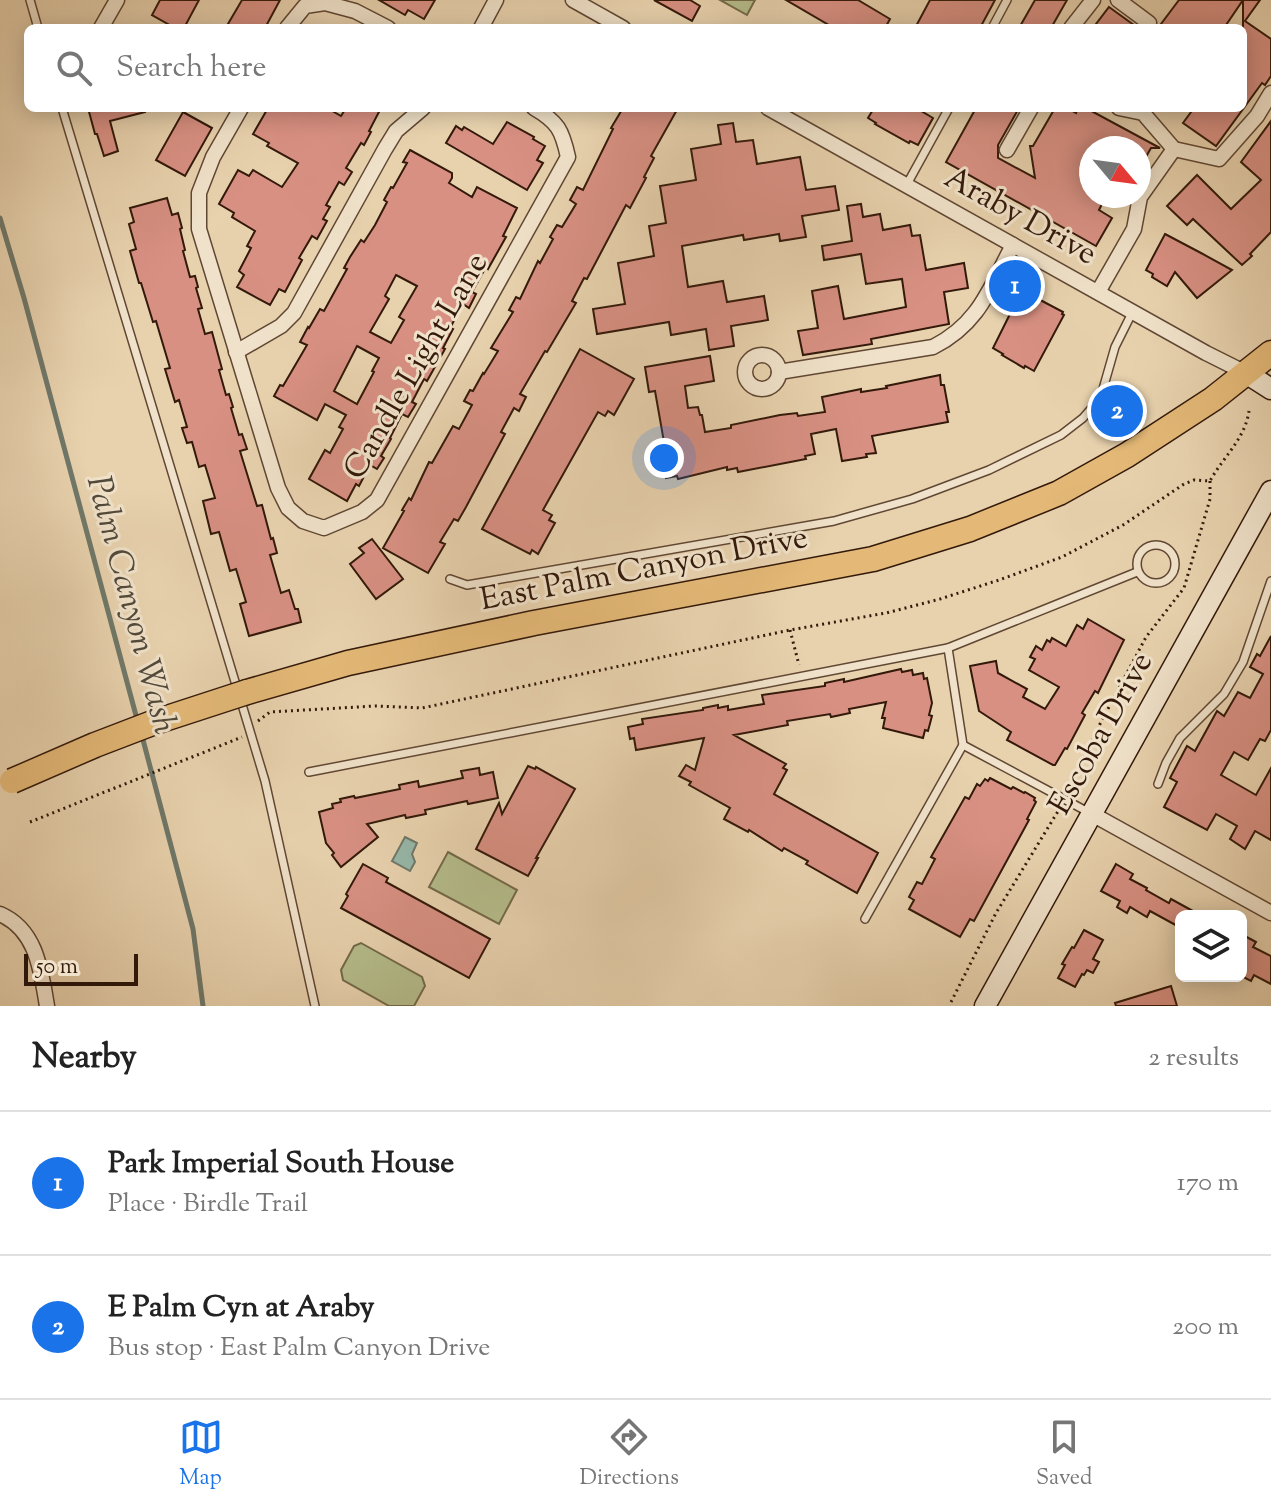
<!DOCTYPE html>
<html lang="en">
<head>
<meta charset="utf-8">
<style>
	body { margin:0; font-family:"Sorts Mill Goudy",serif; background:#f6f6f6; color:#222 }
	.controls { position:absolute; right:24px; bottom:24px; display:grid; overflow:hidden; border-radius:12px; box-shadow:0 4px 20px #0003 }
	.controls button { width:72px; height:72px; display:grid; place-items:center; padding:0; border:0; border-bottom:2px solid #e0e0e0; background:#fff; color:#222; font:40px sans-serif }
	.compass { position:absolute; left:1079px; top:136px; width:72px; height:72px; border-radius:50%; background:#fff; box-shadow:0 4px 20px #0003; rotate:119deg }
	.scale { position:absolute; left:24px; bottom:20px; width:114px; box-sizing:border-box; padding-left:8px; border:4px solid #33190a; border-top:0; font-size:22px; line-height:28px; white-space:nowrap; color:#33190a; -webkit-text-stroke:6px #f0e2ca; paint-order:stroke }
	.you { position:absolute; left:664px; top:458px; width:28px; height:28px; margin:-20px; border:6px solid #fff; border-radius:50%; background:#1a73e8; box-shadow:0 0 0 12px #1a73e833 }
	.badge { display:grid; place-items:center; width:52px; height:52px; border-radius:50%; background:#1a73e8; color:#fff; font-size:26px; font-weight:700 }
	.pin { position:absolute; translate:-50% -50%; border:4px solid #fff; box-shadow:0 2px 8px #0006 }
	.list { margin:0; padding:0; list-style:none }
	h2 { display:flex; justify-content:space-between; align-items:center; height:104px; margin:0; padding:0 32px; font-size:34px }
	h2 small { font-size:26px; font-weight:400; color:#767676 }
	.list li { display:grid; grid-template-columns:52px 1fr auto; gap:24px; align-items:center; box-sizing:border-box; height:144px; padding:0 32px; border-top:2px solid #e0e0e0 }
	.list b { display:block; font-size:30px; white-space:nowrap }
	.list p { margin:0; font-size:26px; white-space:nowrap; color:#767676 }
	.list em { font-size:26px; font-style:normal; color:#767676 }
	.icon { flex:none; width:44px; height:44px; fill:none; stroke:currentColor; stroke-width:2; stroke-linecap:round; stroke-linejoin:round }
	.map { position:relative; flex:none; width:1271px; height:1006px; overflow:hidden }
	.search { position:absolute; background:#fff; box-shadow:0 4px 20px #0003; left:24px; right:24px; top:24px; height:88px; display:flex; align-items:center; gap:20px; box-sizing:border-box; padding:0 28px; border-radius:12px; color:#767676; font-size:30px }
	.sheet { height:392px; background:#fff }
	nav { display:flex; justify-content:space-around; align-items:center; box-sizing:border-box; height:112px; border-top:2px solid #e0e0e0; background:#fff; font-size:22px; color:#767676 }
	nav a { display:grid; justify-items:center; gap:4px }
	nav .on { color:#1a73e8 }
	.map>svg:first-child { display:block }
	.park { fill:#b5bc8b; stroke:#746a4a; stroke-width:2 }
	.water { fill:#97b8aa; stroke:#6f786a; stroke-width:2 }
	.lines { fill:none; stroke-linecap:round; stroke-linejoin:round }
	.stream { stroke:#6f786a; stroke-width:5 }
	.building { fill:#d89083; stroke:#33190a; stroke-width:2; fill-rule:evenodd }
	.lane-casing { stroke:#604733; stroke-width:10 }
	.street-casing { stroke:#604733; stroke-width:17 }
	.secondary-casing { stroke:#33190a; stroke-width:23 }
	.primary-casing { stroke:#33190a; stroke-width:27 }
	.path { stroke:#33190a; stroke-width:3; stroke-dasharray:2 4; stroke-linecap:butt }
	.lane { stroke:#f0e2ca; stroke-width:7 }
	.street { stroke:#f0e2ca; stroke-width:14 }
	.secondary { stroke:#f0e2ca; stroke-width:20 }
	.primary { stroke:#e4b977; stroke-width:24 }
	.primary-bridge-casing { stroke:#33190a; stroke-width:27; stroke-linecap:butt }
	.primary-bridge { stroke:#e4b977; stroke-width:24 }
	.labels { text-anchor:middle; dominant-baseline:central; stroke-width:6; stroke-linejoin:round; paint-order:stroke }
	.street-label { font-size:32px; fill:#33190a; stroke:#f0e2ca }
	.water-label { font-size:34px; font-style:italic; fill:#51493a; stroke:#f0e2ca }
</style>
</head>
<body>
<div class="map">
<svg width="1271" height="1006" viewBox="0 0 1271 1006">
	<rect width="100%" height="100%" fill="#e8d2ae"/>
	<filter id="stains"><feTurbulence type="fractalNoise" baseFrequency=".0025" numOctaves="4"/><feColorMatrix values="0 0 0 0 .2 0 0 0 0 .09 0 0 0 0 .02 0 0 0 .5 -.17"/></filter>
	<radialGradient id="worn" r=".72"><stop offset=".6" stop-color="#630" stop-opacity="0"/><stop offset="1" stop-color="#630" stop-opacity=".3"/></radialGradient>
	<g class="park">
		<path d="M720 0H755L747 15Z"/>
		<path d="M448 852 517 890 499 924 429 887Z"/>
		<path d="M361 943 422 977 425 986 414 1006H389L343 980 341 970 354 946Z"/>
	</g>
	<path class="water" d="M405 837 417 843 412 854 415 862 410 871 392 861Z"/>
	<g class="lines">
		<g class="stream">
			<path d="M0 218 24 298 138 723"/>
			<path d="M142 736 193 929 203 1006"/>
		</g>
	</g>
	<g class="building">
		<path d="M160 0H199L184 28H175L152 15Z"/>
		<path d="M242 0H280L265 28H235L228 24Z"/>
		<path d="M379 0H435L424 19 408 10 405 15Z"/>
		<path d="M654 0H690L700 6 692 21Z"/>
		<path d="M786 0H858L890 19 885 28H834Z"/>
		<path d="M930 0H995L980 28H915Z"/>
		<path d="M1035 0H1067L1051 28H1019Z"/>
		<path d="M1179 0H1243L1224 28H1158Z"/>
		<path d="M1243 0H1260L1245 21 1271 39V76L1265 85 1262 83 1216 146 1183 123 1194 108H1243Z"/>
		<path d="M1109 7 1138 28H1093Z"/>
		<path d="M88 108H144L145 112 110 121 118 151 104 156 97 134H95Z"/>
		<path d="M268 108H327L341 116 346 108H381L369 131 371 132 364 145 361 143 346 168 352 172 344 185 339 182 326 205 330 207 323 219 327 221 317 239 312 236 299 258 302 260 285 292 279 289 270 305 237 287 244 275 239 271 251 248 247 246 255 231 232 217 234 213 219 204 238 170 249 176 253 170 282 187 298 163 267 146 269 143 253 134Z"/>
		<path d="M623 108H678L651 156 654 158 644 177 646 178 630 208 626 205 587 279 584 278 572 301 576 303 547 352 545 351 520 394 526 397 519 411 514 408 501 432 505 434 466 507 458 521 454 519 440 542 445 544 428 573 383 548 404 511 402 510 409 498 411 500 429 462 432 463 453 426 459 429 472 405 464 401 470 390 473 391 483 373 484 374 498 351 491 348 513 312 509 310 516 297 520 299 538 261 540 263 553 239 550 237 557 225 562 227 576 204 570 200 577 187 583 190 613 129 611 128Z"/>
		<path d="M874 108H916L933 118 918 145 910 141 909 143 875 124 876 123 868 118Z"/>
		<path d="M976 108H1019L998 145V158L1035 178 1030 146H1033L1055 108H1067L1076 113 1078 108H1086L1160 148H1151L1139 169V148H1091V196H1106L1099 210 1112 218 1096 246 946 162Z"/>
		<path d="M183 112 212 128 185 176 156 160Z"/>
		<path d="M1271 121V232L1250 254 1252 256 1242 265 1193 219 1187 225 1167 206 1197 175 1231 209 1261 180 1241 162Z"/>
		<path d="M507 122 534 137 533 139 545 146 537 160 543 163 527 190 446 143 456 126 462 130 464 127 493 144Z"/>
		<path d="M733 123 736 142 753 140 757 164 800 157 806 190 835 186 839 210 802 216 806 237 780 241 779 234 744 240 743 235 682 246 688 287 723 281 727 302 764 296 768 320 731 326 734 346 709 350 706 329 671 335 669 322 597 334 593 309 625 304 618 263 654 256 649 226 666 223 660 186 696 180 691 149 721 144 718 125Z"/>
		<path d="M410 150 452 173V178L449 183 472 197 477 187 517 208 503 236 506 237 488 269 486 267 472 292 476 294 469 308 463 304 450 328 453 329 443 348 445 349 427 381 424 379 412 402 416 404 408 417 402 414 390 438 391 439 381 456 384 458 377 469 370 465 359 486 356 484 347 501 309 479 325 450 330 453 343 429 339 427 346 415 325 404 317 420 274 396 280 385 283 386 307 345 300 342 308 327 309 328 320 309 324 311 347 269 344 268 350 257 361 240 364 242 375 225 387 202 384 200 391 187 393 188 407 163 403 162ZM396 275 417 286 399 317 404 320 391 343 370 332 389 299 385 296ZM357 346 379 358 372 371 374 372 357 404 334 391Z"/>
		<path d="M167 198 172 215 178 213 182 228 180 229 185 250 183 251 190 277 195 276 198 287 196 288 202 308 198 309 205 334 212 332 222 369 219 370 226 395 229 394 233 407 231 408 239 435 242 434 247 449 240 451 257 506 262 505 271 539 273 538 277 553 270 555 281 593 289 590 295 609H298L301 622 249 636 240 604 246 602 236 569 230 571 219 532 211 534 203 501 215 498 205 465 199 467 192 442 187 443 182 428 187 427 179 400 175 402 165 369 170 368 156 321 153 322 141 283H139L130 251 136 249 129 224 134 222 130 208Z"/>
		<path d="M861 204 863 217 880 214 883 230 910 225 912 236 920 235 926 270 964 263 968 288 944 292 949 324 871 339 872 344 803 355 798 331 818 328 812 291 838 286 844 319 906 307 902 279 866 284 861 254 824 260 822 246 852 241 847 206Z"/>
		<path d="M1165 234 1201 253 1232 270 1197 298 1175 272 1167 286 1152 277 1153 274 1146 270Z"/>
		<path d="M1027 293 1063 312 1062 314 1064 315 1034 371 1025 366 1024 368 1002 355 1003 354 993 348 1017 300 1022 303Z"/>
		<path d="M580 349 634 379 614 415 608 411 605 416 598 412 543 510 552 515 549 520 555 523 538 554 532 550 530 554 482 529Z"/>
		<path d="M710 356 714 381 685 386 688 408 698 407 700 415H702L705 432 731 428V425L780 415 797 413 798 416 825 412 822 397 861 389V392L887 388 886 386 940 375 941 385H944L949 412H946L948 422 872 436 876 453 866 454 867 457 842 461 836 429 811 434 815 454 805 456 806 459 738 472 737 468 727 470V467L678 479 677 476 666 478 663 460 667 459 655 391 649 392 645 367Z"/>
		<path d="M372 539 403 579 376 599 350 564 364 553 359 548Z"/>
		<path d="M1088 619 1124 640 1098 693 1095 691 1082 713 1085 715 1067 749 1065 748 1055 765H1053L1007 740 1011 732 979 711 970 666 996 661 998 673 1027 689 1023 697 1045 709 1059 687 1029 670 1035 659 1030 657 1036 646 1042 650 1047 640 1050 642 1052 638 1066 646 1077 625 1083 629Z"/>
		<path d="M1271 636V730L1265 741 1260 739 1248 760 1234 752 1221 775 1256 795 1271 768V840L1255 831 1245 849 1230 839 1237 826 1216 814 1207 830 1164 807 1177 782 1170 778 1187 746 1195 751 1217 711 1224 716 1238 692 1250 698 1263 674 1250 667 1257 654 1260 656Z"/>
		<path d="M901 669 902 672 912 670 913 675 923 673 924 679 927 678 932 703 929 715 932 716 928 731 925 730 923 738 883 728 885 718H882L886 702 849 709 850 713 831 717 830 714 787 721 788 725 734 735 786 764 783 768 787 770 774 794 878 853 857 893 806 864 808 861 784 848 782 851 749 830 748 832 724 819 730 808 689 785 691 782 679 776 686 765 695 770 704 738 636 750 634 738 630 739 628 727 643 724 642 719 703 710V708L718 705V708L728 706V710L751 706 764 704 762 695 825 686V683L844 679V682Z"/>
		<path d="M528 766 535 769 536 767 575 789 536 858H538L528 876 476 849 499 803 502 814Z"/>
		<path d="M479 768 480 775 493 772 498 798 468 804 467 801 425 810 426 814 406 818 405 815 367 824 378 837 341 867 332 855 334 853 326 843 319 812 333 808 332 804 341 802 340 799 354 796 355 798 400 789 399 785 418 781 419 787 463 778 461 771Z"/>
		<path d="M990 778 1011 789 1013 787 1024 793 1025 792 1035 798 1034 800 1036 802 1027 819 1029 820 974 921 970 919 960 937 909 909 914 900 909 897 917 882 922 884 935 859 931 857 965 797 969 799 977 784 980 786 985 779 988 781Z"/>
		<path d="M363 864 388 878 386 882 490 939 469 978 341 908 348 896 346 894Z"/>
		<path d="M1116 864 1133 874 1130 879 1147 888 1146 890 1169 903 1171 899 1202 916H1181V928L1150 911 1147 917 1130 907 1127 913 1117 907 1120 901 1101 891Z"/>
		<path d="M1084 930 1103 940 1093 959 1099 962 1093 973 1087 970 1084 975 1082 974 1075 987 1058 978 1065 965 1062 964 1072 947 1074 948Z"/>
		<path d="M1241 934 1256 942 1253 947 1271 956V984L1254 975 1251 981 1241 976Z"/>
		<path d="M1171 986 1177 1006H1116L1115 1003Z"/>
	</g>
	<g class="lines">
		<defs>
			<g id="lane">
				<path d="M30 0 38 28"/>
				<path d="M992 28 1007 0"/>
				<path d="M62 108 265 781 315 1006"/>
				<path d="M906 186 949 108"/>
				<circle cx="1156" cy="564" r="19"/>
				<path d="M450 579 467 585 834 521 912 499 989 470 1061 435 1083 418 1096 403 1103 389 1115 347 1133 311"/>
				<path d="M948 648 1137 572"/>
				<path d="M309 772 948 648 963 745 1090 813"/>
				<path d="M1158 784 1166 763 1180 738 1224 694 1243 662 1271 581"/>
				<path d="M865 919 963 745"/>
			</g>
			<g id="street">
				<path d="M573 0 623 28"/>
				<path d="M1118 0 1149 23"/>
				<path d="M101 28 117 0"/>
				<path d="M287 28 305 6 325 3 355 11 388 28"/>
				<path d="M481 28 496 0"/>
				<path d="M1071 28 1093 0"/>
				<path d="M241 108 213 157 199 193V229L278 488 288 508 303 521 324 528 362 512 377 500 568 157C562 130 558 122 534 108"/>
				<path d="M768 108 1206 353 1246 373"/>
				<path d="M1119 108 1143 113 1174 149 1219 159 1257 116 1271 93"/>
				<path d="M1007 150 1031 108"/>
				<path d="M1098 292 1134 229 1140 197 1174 149"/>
				<path d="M236 352 281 326 294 313 385 149 396 131 423 108"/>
				<circle cx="762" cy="372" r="17"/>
				<path d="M779 372 933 347C979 324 990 288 1013 245"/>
				<path d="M1092 814 1271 913"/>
				<path d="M0 914C37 930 41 971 47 1006"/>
			</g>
			<g id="secondary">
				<path d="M1246 373 1271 389"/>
				<path d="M985 1006 1271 491"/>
			</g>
			<path id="primary" d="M247 692 348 663 534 623 873 559 970 529 1059 493 1127 455 1213 399 1271 353"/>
		</defs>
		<use href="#lane" class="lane-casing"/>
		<use href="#street" class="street-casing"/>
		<use href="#secondary" class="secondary-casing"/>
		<use href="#primary" class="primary-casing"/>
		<g class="path">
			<path d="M790 630 799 665"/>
			<path d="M258 721 270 712 375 706 422 708 790 630 886 613 940 599 999 580 1062 557 1123 525 1184 484 1194 480 1210 481C1223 457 1245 439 1249 411"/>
			<path d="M1069 790 1100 724 1146 637 1184 588 1210 499V481"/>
			<path d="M30 822 242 737"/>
			<path d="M951 1002 996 913 1060 808"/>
		</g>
		<use href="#lane" class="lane"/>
		<use href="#street" class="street"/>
		<use href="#secondary" class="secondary"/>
		<use href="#primary" class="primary"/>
		<defs>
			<path id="primary-bridge" d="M12 781 95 745 155 722 247 692"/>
		</defs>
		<use href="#primary-bridge" class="primary-bridge-casing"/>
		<use href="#primary-bridge" class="primary-bridge"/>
	</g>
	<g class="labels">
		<g class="street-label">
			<text transform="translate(1020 217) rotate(29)">Araby Drive</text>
			<text transform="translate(417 367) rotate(-60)">Candle Light Lane</text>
			<text transform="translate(644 570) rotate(-11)">East Palm Canyon Drive</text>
			<text transform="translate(1102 734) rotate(-61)">Escoba Drive</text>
		</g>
		<g class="water-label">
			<text transform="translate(130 605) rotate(75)">Palm Canyon Wash</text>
		</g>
	</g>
	<rect width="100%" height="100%" filter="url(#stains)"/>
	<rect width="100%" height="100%" fill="url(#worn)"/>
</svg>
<div class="controls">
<button><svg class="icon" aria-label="layers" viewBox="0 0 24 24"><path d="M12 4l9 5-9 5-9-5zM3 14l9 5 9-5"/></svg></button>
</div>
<svg class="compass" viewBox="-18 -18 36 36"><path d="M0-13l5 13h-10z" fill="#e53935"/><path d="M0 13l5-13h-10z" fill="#767676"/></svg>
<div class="scale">50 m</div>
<div class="you"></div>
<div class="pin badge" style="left:1015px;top:286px">1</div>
<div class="pin badge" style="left:1117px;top:411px">2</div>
<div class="search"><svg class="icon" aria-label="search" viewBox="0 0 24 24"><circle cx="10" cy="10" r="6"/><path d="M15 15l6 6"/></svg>Search here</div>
</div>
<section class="sheet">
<h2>Nearby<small>2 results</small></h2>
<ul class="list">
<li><span class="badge">1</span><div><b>Park Imperial South House</b><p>Place · Birdle Trail</p></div><em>170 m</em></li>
<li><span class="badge">2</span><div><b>E Palm Cyn at Araby</b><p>Bus stop · East Palm Canyon Drive</p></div><em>200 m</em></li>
</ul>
</section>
<nav>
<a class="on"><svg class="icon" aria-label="map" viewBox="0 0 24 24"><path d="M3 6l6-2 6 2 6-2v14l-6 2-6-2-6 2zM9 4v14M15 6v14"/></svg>Map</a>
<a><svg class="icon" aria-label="directions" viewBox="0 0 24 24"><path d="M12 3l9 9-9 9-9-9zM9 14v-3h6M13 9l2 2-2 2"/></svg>Directions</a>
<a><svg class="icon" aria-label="saved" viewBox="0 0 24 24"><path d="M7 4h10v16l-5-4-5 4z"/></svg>Saved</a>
</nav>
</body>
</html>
